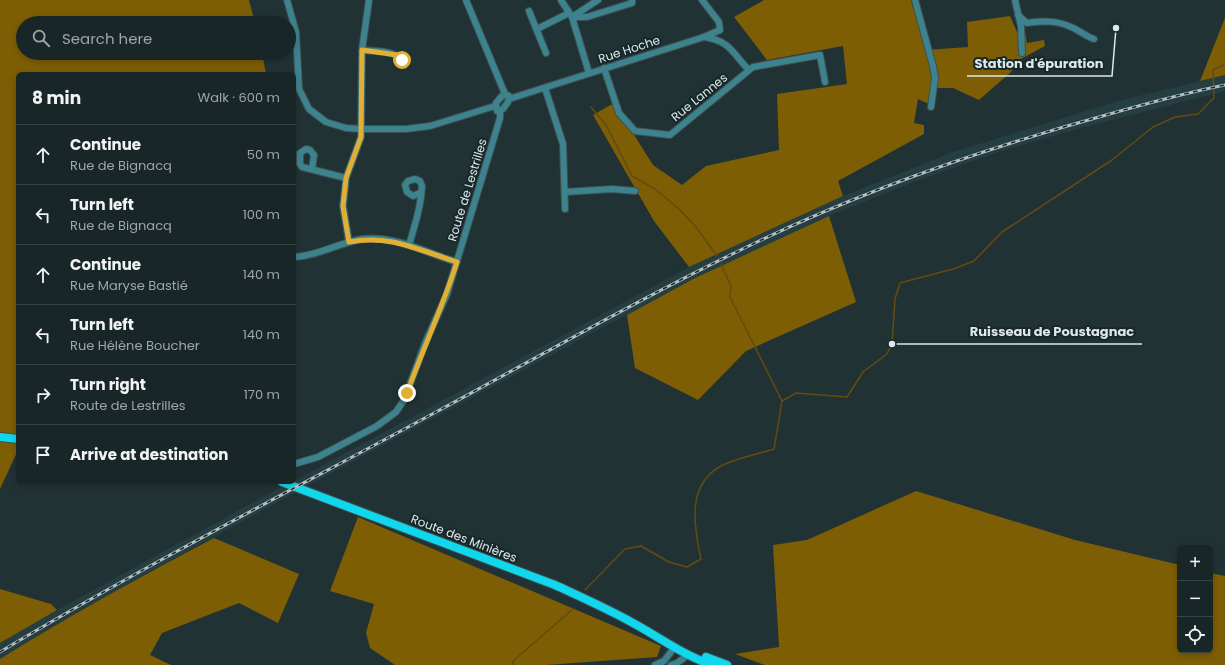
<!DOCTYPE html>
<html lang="en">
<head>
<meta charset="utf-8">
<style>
	body { margin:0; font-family:Poppins,sans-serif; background:#222e30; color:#f1f3f6 }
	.controls { position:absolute; right:12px; bottom:12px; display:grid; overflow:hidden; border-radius:6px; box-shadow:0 2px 6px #0003 }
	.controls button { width:36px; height:36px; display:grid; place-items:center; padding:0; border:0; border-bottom:1px solid #374345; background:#192628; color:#f1f3f6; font:20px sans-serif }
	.stop { position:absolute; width:12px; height:12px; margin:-9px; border:3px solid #e1af34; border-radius:50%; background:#fff }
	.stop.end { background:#e1af34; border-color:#fff; box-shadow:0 1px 4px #0008 }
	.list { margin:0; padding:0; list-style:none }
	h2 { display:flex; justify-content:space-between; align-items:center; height:52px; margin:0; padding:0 16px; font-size:17px }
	h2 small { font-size:13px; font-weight:400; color:#9fa5a8 }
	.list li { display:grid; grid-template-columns:26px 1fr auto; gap:12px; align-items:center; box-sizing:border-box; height:60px; padding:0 16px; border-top:1px solid #374345 }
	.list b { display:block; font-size:15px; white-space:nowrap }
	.list p { margin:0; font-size:13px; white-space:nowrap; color:#9fa5a8 }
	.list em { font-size:13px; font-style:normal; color:#9fa5a8 }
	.icon { flex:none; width:22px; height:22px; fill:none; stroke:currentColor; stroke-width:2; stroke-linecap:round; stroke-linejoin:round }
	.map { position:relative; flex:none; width:1225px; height:665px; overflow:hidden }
	.search { position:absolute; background:#192628; box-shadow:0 2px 6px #0003; left:16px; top:16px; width:280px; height:44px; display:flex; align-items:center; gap:10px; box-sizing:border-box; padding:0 14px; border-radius:22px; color:#9fa5a8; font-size:15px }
	.panel { position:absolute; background:#192628; box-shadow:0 2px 6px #0003; left:16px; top:72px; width:280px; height:412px; border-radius:6px }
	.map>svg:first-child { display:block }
	.built { fill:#243e42 }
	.forest { fill:#7d5e05 }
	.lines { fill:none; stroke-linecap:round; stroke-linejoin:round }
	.stream { stroke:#644b0f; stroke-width:1.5 }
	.minor-casing { stroke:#3f4f52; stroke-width:8 }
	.major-casing { stroke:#3f4f52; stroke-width:10 }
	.minor { stroke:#3c838d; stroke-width:6 }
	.major { stroke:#11d7ec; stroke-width:8 }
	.rail-casing { stroke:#b3bfc1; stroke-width:3 }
	.rail { stroke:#17282b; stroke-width:1.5; stroke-dasharray:4.5; stroke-linecap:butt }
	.route { stroke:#e1af34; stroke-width:5 }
	.labels { text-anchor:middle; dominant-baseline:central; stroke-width:4; stroke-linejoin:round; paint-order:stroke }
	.street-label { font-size:12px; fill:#dde8ea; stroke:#17282b }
	.leader { fill:none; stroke:#dde8ea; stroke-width:1.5 }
	.callout-dot { fill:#dde8ea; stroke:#17282b; stroke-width:1.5 }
	.callout-label { font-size:13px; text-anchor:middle; font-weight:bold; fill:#dde8ea; stroke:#17282b; stroke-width:4; stroke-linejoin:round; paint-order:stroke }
</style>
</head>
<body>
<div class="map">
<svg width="1225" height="665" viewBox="0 0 1225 665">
	<rect width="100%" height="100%" fill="#213235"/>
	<g class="built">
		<path d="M1225 75V91L1077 129 998 152 911 183 829 216 695 278 307 486 294 481 689 267 843 196 953 152 1118 101Z"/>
		<path d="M283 486 298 491 122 587 50 628 0 659V643L57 610Z"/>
	</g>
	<g class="forest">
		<path d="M0 0H249L255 23H23V53H262L266 74H18V450L0 489Z"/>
		<path d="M764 0H911L926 50 968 47 967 22 1010 16 1017 32H1025L1027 43 1044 40 1045 46 1017 61 1011 72 979 100 953 88H930L929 104 918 99 914 123 924 125V134L838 181 843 196 689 267 654 221 593 115 614 103 653 165 682 185 706 166 779 150 777 94 847 84 843 46 767 60 734 17Z"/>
		<path d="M1225 18V75L1200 81Z"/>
		<path d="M829 216 856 302 746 351 698 400 635 368 627 315 695 278Z"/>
		<path d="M916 491 1075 540 1180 565V650H1210V573L1225 576V665H765L735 654 779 647 773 545 807 540Z"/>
		<path d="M358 517 661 646 657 657 546 665H395L370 648 366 633 374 604 330 591Z"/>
		<path d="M214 538 299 574 278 623 239 603 162 633 150 655 171 665H0V659C70 615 142 576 214 538Z"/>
		<path d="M0 589 51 604 57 610 0 643Z"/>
	</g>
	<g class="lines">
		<g class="stream">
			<path d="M591 107 606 125 632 176 655 189 678 208 696 227 717 256"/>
			<path d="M721 264 731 286 730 297 782 401"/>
			<path d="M585 590 625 549 641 546 669 562 687 567 701 559C694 527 686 485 721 466 736 458 758 454 774 449L782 401 796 393 847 397 863 372 887 354 892 344 895 299 900 283 953 269 974 261 1002 232 1112 160 1153 127 1175 117 1198 114 1214 98 1213 70 1225 64"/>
			<path d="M513 665V661L573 609"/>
		</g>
		<defs>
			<g id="minor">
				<path d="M287 0 296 32 299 89 309 109 326 122 346 128 361 129H406L430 126 495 106"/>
				<path d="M466 0 505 94"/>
				<path d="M561 0 572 17 589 73"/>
				<path d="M598 0 572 17H587L632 3V0"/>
				<path d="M915 0 933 66 935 78 931 107"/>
				<path d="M1015 0 1021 26 1022 53"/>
				<path d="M529 11 546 53"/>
				<path d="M1018 15 1027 23C1042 21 1056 20 1071 27 1079 30 1085 36 1094 39"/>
				<path d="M537 29 569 13"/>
				<path d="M704 37C731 41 732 53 749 70"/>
				<path d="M362 50C375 52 400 49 404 65"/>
				<path d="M604 68 619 113 635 131 670 135 753 67 820 55 825 82"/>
				<path d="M545 88 563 144 565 209"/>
				<path d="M505 94 509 96 508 102 503 109 497 111 496 103 501 97Z"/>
				<path d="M509 99 704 37 720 30 719 22 702 0"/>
				<path d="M312 169 314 155 310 150 306 149 300 153V164L302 167 346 178"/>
				<path d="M565 192 612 189 635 191"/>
				<path d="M349 242 343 206 345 189 346 178 361 137 362 50 369 0"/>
				<path d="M409 245C415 225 421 206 422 186L420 181 415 179 408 181 405 185 407 192 413 196 420 193"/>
				<path d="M294 257C318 256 338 243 362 239 395 235 426 253 457 262"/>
				<path d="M294 464 318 457 377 426 396 412 404 400 426 341 447 294 500 118V111"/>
				<path d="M655 665 664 661 674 648"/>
				<path d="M671 665 677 663 688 655"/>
			</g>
			<g id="major">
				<path d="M0 437 18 439"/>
				<path d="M282 482 555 585C581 597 608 609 633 623 659 637 683 655 712 665"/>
				<path d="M706 657 727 665"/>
			</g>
		</defs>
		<use href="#minor" class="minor-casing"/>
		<use href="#major" class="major-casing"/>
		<use href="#minor" class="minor"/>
		<use href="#major" class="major"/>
		<defs>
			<path id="rail" d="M0 652C142 567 290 491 436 412 542 355 646 295 755 243 867 189 986 148 1106 115 1145 104 1185 93 1225 85"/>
		</defs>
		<use href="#rail" class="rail-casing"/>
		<use href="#rail" class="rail"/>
	</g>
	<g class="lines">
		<path class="route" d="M402 60 397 55 362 50 361 137 346 178 343 206 349 242C390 234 418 250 457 262 443 306 423 349 407 393"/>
	</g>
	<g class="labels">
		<g class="street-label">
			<text transform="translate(629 49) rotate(-18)">Rue Hoche</text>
			<text transform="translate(699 97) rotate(-39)">Rue Lannes</text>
			<text transform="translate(467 190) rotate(-73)">Route de Lestrilles</text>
			<text transform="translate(464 538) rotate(21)">Route des Minières</text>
		</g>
	</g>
	<path class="leader" d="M1116 28L1112 76H967M892 344L962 344H1142"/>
	<g class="callout-dot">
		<circle cx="1116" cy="28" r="4"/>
		<circle cx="892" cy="344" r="4"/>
	</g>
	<g class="callout-label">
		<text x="1039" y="68">Station d'épuration</text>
		<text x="1052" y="336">Ruisseau de Poustagnac</text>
	</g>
</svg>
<div class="controls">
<button>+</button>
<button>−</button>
<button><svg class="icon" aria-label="locate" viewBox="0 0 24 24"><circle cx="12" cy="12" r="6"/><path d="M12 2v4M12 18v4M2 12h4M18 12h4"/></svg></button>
</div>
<div class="stop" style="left:402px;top:60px"></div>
<div class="stop end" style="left:407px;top:393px"></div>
<div class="search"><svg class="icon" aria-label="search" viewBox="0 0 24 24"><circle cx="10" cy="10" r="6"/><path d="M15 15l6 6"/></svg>Search here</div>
<section class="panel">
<h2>8 min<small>Walk · 600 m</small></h2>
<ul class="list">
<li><svg class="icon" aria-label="ahead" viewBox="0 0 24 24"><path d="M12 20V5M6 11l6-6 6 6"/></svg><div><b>Continue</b><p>Rue de Bignacq</p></div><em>50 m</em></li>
<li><svg class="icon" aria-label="left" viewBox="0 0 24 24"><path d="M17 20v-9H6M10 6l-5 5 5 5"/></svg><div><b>Turn left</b><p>Rue de Bignacq</p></div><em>100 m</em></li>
<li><svg class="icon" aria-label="ahead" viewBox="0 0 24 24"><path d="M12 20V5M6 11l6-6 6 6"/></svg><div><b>Continue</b><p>Rue Maryse Bastié</p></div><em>140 m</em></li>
<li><svg class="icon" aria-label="left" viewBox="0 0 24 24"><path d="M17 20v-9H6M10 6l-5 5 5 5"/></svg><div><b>Turn left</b><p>Rue Hélène Boucher</p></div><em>140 m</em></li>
<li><svg class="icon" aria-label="right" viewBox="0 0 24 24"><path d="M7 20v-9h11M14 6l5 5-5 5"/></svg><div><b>Turn right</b><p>Route de Lestrilles</p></div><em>170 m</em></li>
<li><svg class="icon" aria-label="arrive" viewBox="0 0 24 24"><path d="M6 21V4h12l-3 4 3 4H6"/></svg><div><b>Arrive at destination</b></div></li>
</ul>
</section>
</div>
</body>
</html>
